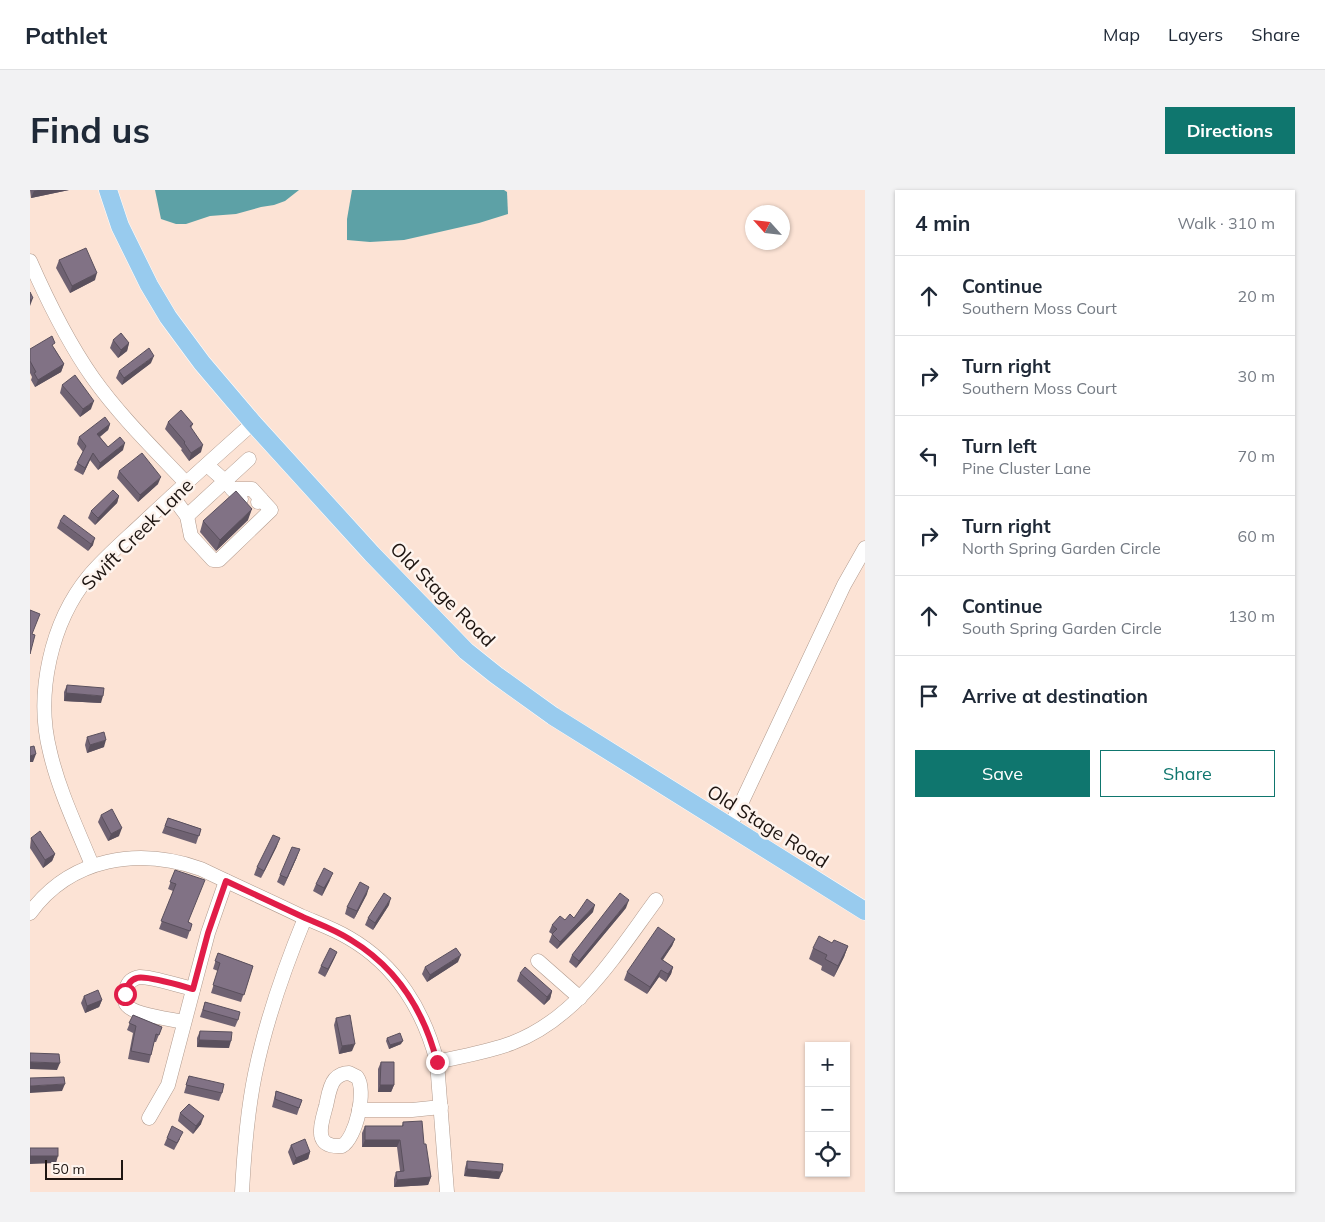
<!DOCTYPE html>
<html lang="en">
<head>
<meta charset="utf-8">
<style>
	body { margin:0; font-family:Mulish,sans-serif; background:#f2f2f3; color:#1f2937 }
	.controls { position:absolute; right:15px; bottom:15px; display:grid; overflow:hidden; border-radius:0px; box-shadow:0 1px 4px #0004 }
	.controls button { width:45px; height:45px; display:grid; place-items:center; padding:0; border:0; border-bottom:1px solid #e0e1e3; background:#fff; color:#1f2937; font:25px sans-serif }
	.compass { position:absolute; left:715px; top:15px; width:45px; height:45px; border-radius:50%; background:#fff; box-shadow:0 1px 4px #0004; rotate:297deg }
	.scale { position:absolute; left:15px; bottom:12px; width:78px; box-sizing:border-box; padding-left:5px; border:2px solid #1e1511; border-top:0; font-size:14px; line-height:18px; white-space:nowrap; color:#1e1511; -webkit-text-stroke:4px #fef4ee; paint-order:stroke }
	.stop { position:absolute; width:15px; height:15px; margin:-11px; border:4px solid #e11d48; border-radius:50%; background:#fff }
	.stop.end { background:#e11d48; border-color:#fff; box-shadow:0 1px 5px #0008 }
	.list { margin:0; padding:0; list-style:none }
	h2 { display:flex; justify-content:space-between; align-items:center; height:65px; margin:0; padding:0 20px; font-size:21px }
	h2 small { font-size:16px; font-weight:400; color:#747a83 }
	.list li { display:grid; grid-template-columns:32px 1fr auto; gap:15px; align-items:center; box-sizing:border-box; height:80px; padding:0 20px; border-top:1px solid #e0e1e3 }
	.list b { display:block; font-size:19px; white-space:nowrap }
	.list p { margin:0; font-size:16px; white-space:nowrap; color:#747a83 }
	.list em { font-size:16px; font-style:normal; color:#747a83 }
	.actions { display:flex; gap:10px; padding:15px 20px }
	.actions a { flex:1; padding:11px 0; border:1px solid #0f766e; border-radius:0px; text-align:center; font-size:18px; color:#0f766e }
	.actions .main { background:#0f766e; color:#fff }
	.icon { flex:none; width:28px; height:28px; fill:none; stroke:currentColor; stroke-width:2; stroke-linecap:round; stroke-linejoin:round }
	.map { position:relative; flex:none; width:835px; height:1002px; overflow:hidden; border-radius:0px }
	header { display:flex; align-items:center; gap:30px; box-sizing:border-box; height:70px; padding:0 25px; background:#fff; border-bottom:1px solid #e0e1e3 }
	header strong { font-size:24px }
	nav { display:flex; gap:28px; margin-inline-start:auto; font-size:18px }
	.intro { display:flex; align-items:center; justify-content:space-between; box-sizing:border-box; height:120px; padding:0 30px }
	h1 { margin:0; font-size:35px }
	.button { padding:12px 22px; border-radius:0px; background:#0f766e; color:#fff; font-size:18px; font-weight:700 }
	main { display:flex; gap:30px; padding:0 30px }
	aside { flex:1; background:#fff; border-radius:0px; box-shadow:0 1px 4px #0004 }
	.map>svg:first-child { display:block }
	.water { fill:#5da1a6 }
	.lines { fill:none; stroke-linecap:round; stroke-linejoin:round }
	.minor-casing { stroke:#b19a8d; stroke-width:15 }
	.major-casing { stroke:#fff; stroke-width:19 }
	.minor { stroke:#fff; stroke-width:14 }
	.major { stroke:#98cbee; stroke-width:18 }
	.wall { fill:#6f6272 }
	.shaded-wall { fill:#5a505d }
	.building { fill:#817285; stroke:#5a505d }
	.route { stroke:#e11d48; stroke-width:6 }
	.labels { text-anchor:middle; dominant-baseline:central; stroke-width:5; stroke-linejoin:round; paint-order:stroke }
	.street-label { font-size:19px; fill:#1e1511; stroke:#fef4ee }
</style>
</head>
<body>
<header>
<strong>Pathlet</strong>
<nav><a>Map</a><a>Layers</a><a>Share</a></nav>
</header>
<div class="intro"><h1>Find us</h1><a class="button">Directions</a></div>
<main>
<div class="map">
<svg width="835" height="1002" viewBox="0 0 835 1002">
	<rect width="100%" height="100%" fill="#fce3d5"/>
	<g class="water">
		<path d="M125 0H269L255 11 244 15 231 17 206 24 180 26 156 34H146L131 29Z"/>
		<path d="M322 0H474L477 2 478 24 449 33 374 50 340 52 317 50V29Z"/>
	</g>
	<g class="lines">
		<defs>
			<g id="minor">
				<path d="M0 71C18 112 37 151 63 188 90 226 124 259 156 293"/>
				<path d="M202 299H222L231 309 228 312"/>
				<path d="M142 306 157 326 195 291 177 275"/>
				<path d="M211 309 195 291 219 269"/>
				<path d="M157 326 161 346 183 370H189L241 320 231 309"/>
				<path d="M700 637 814 395 835 358"/>
				<path d="M62 675C47 638 29 601 20 562 5 504 21 432 59 386 75 367 95 350 113 333 149 299 186 266 223 233"/>
				<path d="M0 723C41 667 109 657 171 679 204 695 238 710 271 726 287 733 304 739 319 748 366 775 394 821 407 872L417 1002"/>
				<path d="M508 771 550 808"/>
				<path d="M154 832C141 829 102 825 96 814 94 810 95 803 96 799 98 792 103 788 110 787 123 787 149 796 163 799"/>
				<path d="M407 872C432 866 458 862 482 853 548 828 586 764 626 710"/>
				<path d="M319 883 327 887C337 900 326 948 312 956 282 958 291 934 296 916 298 908 299 896 305 889 309 885 313 883 319 883Z"/>
				<path d="M329 920H382L411 917"/>
				<path d="M119 928 138 895 178 743 196 691"/>
				<path d="M212 1002C214 963 217 923 225 884 236 830 254 779 275 728"/>
			</g>
			<path id="major" d="M78 0 90 36 119 95 138 127 172 173 223 233 342 364 436 461 466 485 523 526 835 721"/>
		</defs>
		<use href="#minor" class="minor-casing"/>
		<use href="#major" class="major-casing"/>
		<use href="#minor" class="minor"/>
		<use href="#major" class="major"/>
	</g>
	<g class="wall">
		<path d="M0 0H39L1 8Z"/>
		<path d="M29 70 65 90 40 103 26 78Z"/>
		<path d="M83 150 99 153 97 161 88 168 80 158Z"/>
		<path d="M24 158 34 174 31 182 5 197 1 190 2 187 0 183V159Z"/>
		<path d="M121 173 92 195 86 188 89 181Z"/>
		<path d="M32 195 61 219 50 227 30 203Z"/>
		<path d="M138 232 163 234 161 238 171 262 159 271 151 260 152 259 135 239Z"/>
		<path d="M80 234 78 240 70 247 78 257 93 260 68 280 60 270 53 285 44 280 53 262 47 254 49 247Z"/>
		<path d="M89 281 128 294 108 312 87 288Z"/>
		<path d="M89 306 87 313 65 335 58 328 61 321Z"/>
		<path d="M218 330 186 361 170 342 173 331Z"/>
		<path d="M30 331 63 355 58 361 27 338Z"/>
		<path d="M37 495 71 513 34 511V502Z"/>
		<path d="M57 547 74 557 57 563 55 555Z"/>
		<path d="M71 625 89 646 78 651 68 632Z"/>
		<path d="M138 628 171 639 166 654 132 643Z"/>
		<path d="M1 648 25 664 22 671 13 678 0 658Z"/>
		<path d="M247 656 231 688 224 685 227 677Z"/>
		<path d="M267 667 254 696 247 692 250 685Z"/>
		<path d="M145 680 159 732 162 734 157 749 129 739 143 701 138 699Z"/>
		<path d="M300 690 292 706 283 701 286 694Z"/>
		<path d="M337 704 324 729 315 724 317 717Z"/>
		<path d="M359 715 343 740 335 735 338 728Z"/>
		<path d="M596 718 546 778 539 772 542 765Z"/>
		<path d="M563 722 527 759 519 752 522 744 519 742 522 735Z"/>
		<path d="M645 749 642 756 633 770 643 777 641 784 636 792 629 787 617 804 594 790 597 782Z"/>
		<path d="M802 753 818 756 814 767 804 787 791 780 792 776 779 769 783 758Z"/>
		<path d="M307 762 304 769 295 787 288 783 291 776Z"/>
		<path d="M188 763 223 776 211 812 181 803 188 781 183 779Z"/>
		<path d="M428 772 397 792 392 784 395 777Z"/>
		<path d="M490 783 522 801 520 809 514 815 487 791Z"/>
		<path d="M54 806 72 810 69 817 55 823 51 813Z"/>
		<path d="M175 812 208 830 205 837 170 827Z"/>
		<path d="M103 825 132 837 126 852H124L121 865 119 873 98 869 103 843 97 840Z"/>
		<path d="M306 828 322 861 309 864 304 835Z"/>
		<path d="M170 841 199 858 167 857V848Z"/>
		<path d="M357 848 371 854 359 859 356 851Z"/>
		<path d="M351 872 364 895 361 902H348V879Z"/>
		<path d="M159 886 192 903 189 911 154 903Z"/>
		<path d="M246 901 272 910 267 925 242 917Z"/>
		<path d="M150 923 171 934 163 944 148 931Z"/>
		<path d="M373 932 394 954 401 987 398 995 364 997V989L366 982 370 981 367 957H332V943L335 936H372Z"/>
		<path d="M137 948 150 949 144 960 134 955Z"/>
		<path d="M261 955 280 962 278 969 263 975 258 962Z"/>
		<path d="M437 971 469 989 434 986 435 978Z"/>
	</g>
	<g class="shaded-wall">
		<path d="M8 0H39L1 8 4 1Z"/>
		<path d="M67 83 65 90 40 103 42 96Z"/>
		<path d="M3 108 0 116V110Z"/>
		<path d="M99 153 97 161 88 168 91 160Z"/>
		<path d="M124 166 121 173 92 195 94 188Z"/>
		<path d="M34 174 31 182 5 197 8 190Z"/>
		<path d="M64 211 61 219 50 227 53 219Z"/>
		<path d="M80 234 78 240 65 250 67 244Z"/>
		<path d="M95 253 93 260 68 280 70 273Z"/>
		<path d="M173 255 171 262 159 271 161 263Z"/>
		<path d="M63 263 60 270 53 285 55 278Z"/>
		<path d="M131 287 128 294 108 312 110 305Z"/>
		<path d="M89 306 87 313 65 335 68 328Z"/>
		<path d="M222 319 218 330 186 361 190 350Z"/>
		<path d="M65 348 63 355 58 361 61 354Z"/>
		<path d="M36 503 73 506 71 513 34 511Z"/>
		<path d="M76 550 74 557 57 563 60 555Z"/>
		<path d="M6 564 3 572H0V566Z"/>
		<path d="M92 638 89 646 78 651 81 644Z"/>
		<path d="M250 648 247 656 231 688 234 681Z"/>
		<path d="M270 659 267 667 254 696 257 688Z"/>
		<path d="M25 664 22 671 13 678 15 670Z"/>
		<path d="M303 683 300 690 292 706 294 698Z"/>
		<path d="M339 697 337 704 324 729 327 721Z"/>
		<path d="M361 708 359 715 343 740 345 733Z"/>
		<path d="M599 710 596 718 546 778 549 771Z"/>
		<path d="M565 715 563 722 527 759 530 752Z"/>
		<path d="M645 749 642 756 628 776 631 769Z"/>
		<path d="M818 756 814 767 804 787 808 776Z"/>
		<path d="M307 762 304 769 295 787 298 779Z"/>
		<path d="M431 765 428 772 397 792 400 785Z"/>
		<path d="M643 777 641 784 636 792 638 784Z"/>
		<path d="M631 780 629 787 617 804 620 797Z"/>
		<path d="M522 801 520 809 514 815 517 807Z"/>
		<path d="M72 810 69 817 55 823 57 816Z"/>
		<path d="M169 850 201 851 199 858 167 857Z"/>
		<path d="M373 851 371 854 359 859 360 855Z"/>
		<path d="M325 854 322 861 309 864 312 856Z"/>
		<path d="M0 872 30 873 27 880 0 879Z"/>
		<path d="M35 894 32 901 0 903V896Z"/>
		<path d="M350 895H364L361 902H348Z"/>
		<path d="M174 926 171 934 163 944 166 936Z"/>
		<path d="M335 950H370L367 957H332Z"/>
		<path d="M280 962 278 969 263 975 266 968Z"/>
		<path d="M0 966H28L26 973 0 974Z"/>
		<path d="M437 979 472 982 469 989 434 986Z"/>
		<path d="M401 987 398 995 364 997 367 990Z"/>
	</g>
	<g class="building">
		<path d="M56 58 67 83 42 96 29 70Z"/>
		<path d="M0 102 3 108 0 110Z"/>
		<path d="M91 143 99 153 91 160 83 150Z"/>
		<path d="M22 146 25 153 22 155 34 174 8 190 4 183 6 182 0 171V159Z"/>
		<path d="M119 158 124 166 94 188 89 181Z"/>
		<path d="M45 185 64 211 53 219 32 195Z"/>
		<path d="M151 220 163 234 160 236 173 255 161 263 154 253 155 252 138 232Z"/>
		<path d="M75 227 80 234 67 244 78 257 90 247 95 253 70 273 63 263 55 278 47 273 56 256 49 247Z"/>
		<path d="M112 263 131 287 110 305 89 281Z"/>
		<path d="M83 300 89 306 68 328 61 321Z"/>
		<path d="M206 301 222 319 190 350 173 331Z"/>
		<path d="M34 325 65 348 61 354 30 331Z"/>
		<path d="M0 420 10 424 2 444 5 445 0 464Z"/>
		<path d="M37 495 74 498 73 506 36 503Z"/>
		<path d="M74 542 76 550 60 555 57 547Z"/>
		<path d="M4 556 6 564 0 566V557Z"/>
		<path d="M82 619 92 638 81 644 71 625Z"/>
		<path d="M138 628 171 639 169 646 135 636Z"/>
		<path d="M10 641 25 664 15 670 1 648Z"/>
		<path d="M243 645 250 648 234 681 227 677Z"/>
		<path d="M262 657 270 659 257 688 250 685Z"/>
		<path d="M294 678 303 683 294 698 286 694Z"/>
		<path d="M145 680 175 690 158 732 162 734 160 741 131 731 146 694 140 692Z"/>
		<path d="M330 692 339 697 327 721 317 717Z"/>
		<path d="M354 703 361 708 345 733 338 728Z"/>
		<path d="M590 703 599 710 549 771 542 765Z"/>
		<path d="M557 709 565 715 530 752 522 744 527 739 522 735 530 726 535 730 540 724 544 728Z"/>
		<path d="M628 737 645 749 631 769 643 777 638 784 631 780 620 797 597 782Z"/>
		<path d="M789 746 802 753 804 750 818 756 808 776 795 769 797 765 783 758Z"/>
		<path d="M300 758 307 762 298 779 291 776Z"/>
		<path d="M426 758 431 765 400 785 395 777Z"/>
		<path d="M188 763 223 776 214 805 183 795 190 773 185 771Z"/>
		<path d="M495 777 522 801 517 807 490 783Z"/>
		<path d="M68 800 72 810 57 816 54 806Z"/>
		<path d="M175 812 210 822 208 830 173 820Z"/>
		<path d="M103 825 132 837 129 845 126 844 121 865 101 861 106 836 99 833Z"/>
		<path d="M320 825 325 854 312 856 306 828Z"/>
		<path d="M170 841 202 842 201 851 169 850Z"/>
		<path d="M370 843 373 851 360 855 357 848Z"/>
		<path d="M0 863 29 864 30 873 0 872Z"/>
		<path d="M351 872H364V895H350Z"/>
		<path d="M159 886 194 894 192 903 156 895Z"/>
		<path d="M34 887 35 894 0 896V888Z"/>
		<path d="M246 901 272 910 269 918 245 909Z"/>
		<path d="M159 914 174 926 166 936 150 923Z"/>
		<path d="M392 931 394 954H396L401 987 367 990 366 982 374 981 370 950H335V936H373V932Z"/>
		<path d="M142 936 153 942 147 953 137 948Z"/>
		<path d="M275 949 280 962 266 968 261 955Z"/>
		<rect x="0" y="958" width="28" height="8"/>
		<path d="M437 971 473 974 472 982 437 979Z"/>
	</g>
	<g class="lines">
		<path class="route" d="M95 804C97 797 99 790 107 788 116 785 152 796 163 799L178 743 196 691C222 703 247 715 273 727 289 734 306 740 321 750 367 778 394 821 407 872"/>
	</g>
	<g class="labels">
		<g class="street-label">
			<text transform="translate(107 344) rotate(-45)">Swift Creek Lane</text>
			<text transform="translate(413 404) rotate(45)">Old Stage Road</text>
			<text transform="translate(738 636) rotate(32)">Old Stage Road</text>
		</g>
	</g>
</svg>
<div class="controls">
<button>+</button>
<button>−</button>
<button><svg class="icon" aria-label="locate" viewBox="0 0 24 24"><circle cx="12" cy="12" r="6"/><path d="M12 2v4M12 18v4M2 12h4M18 12h4"/></svg></button>
</div>
<svg class="compass" viewBox="-18 -18 36 36"><path d="M0-13l5 13h-10z" fill="#e53935"/><path d="M0 13l5-13h-10z" fill="#747a83"/></svg>
<div class="scale">50 m</div>
<div class="stop" style="left:95px;top:804px"></div>
<div class="stop end" style="left:407px;top:872px"></div>
</div>
<aside>
<h2>4 min<small>Walk · 310 m</small></h2>
<ul class="list">
<li><svg class="icon" aria-label="ahead" viewBox="0 0 24 24"><path d="M12 20V5M6 11l6-6 6 6"/></svg><div><b>Continue</b><p>Southern Moss Court</p></div><em>20 m</em></li>
<li><svg class="icon" aria-label="right" viewBox="0 0 24 24"><path d="M7 20v-9h11M14 6l5 5-5 5"/></svg><div><b>Turn right</b><p>Southern Moss Court</p></div><em>30 m</em></li>
<li><svg class="icon" aria-label="left" viewBox="0 0 24 24"><path d="M17 20v-9H6M10 6l-5 5 5 5"/></svg><div><b>Turn left</b><p>Pine Cluster Lane</p></div><em>70 m</em></li>
<li><svg class="icon" aria-label="right" viewBox="0 0 24 24"><path d="M7 20v-9h11M14 6l5 5-5 5"/></svg><div><b>Turn right</b><p>North Spring Garden Circle</p></div><em>60 m</em></li>
<li><svg class="icon" aria-label="ahead" viewBox="0 0 24 24"><path d="M12 20V5M6 11l6-6 6 6"/></svg><div><b>Continue</b><p>South Spring Garden Circle</p></div><em>130 m</em></li>
<li><svg class="icon" aria-label="arrive" viewBox="0 0 24 24"><path d="M6 21V4h12l-3 4 3 4H6"/></svg><div><b>Arrive at destination</b></div></li>
</ul>
<div class="actions"><a class="main">Save</a><a>Share</a></div>
</aside>
</main>
</body>
</html>
